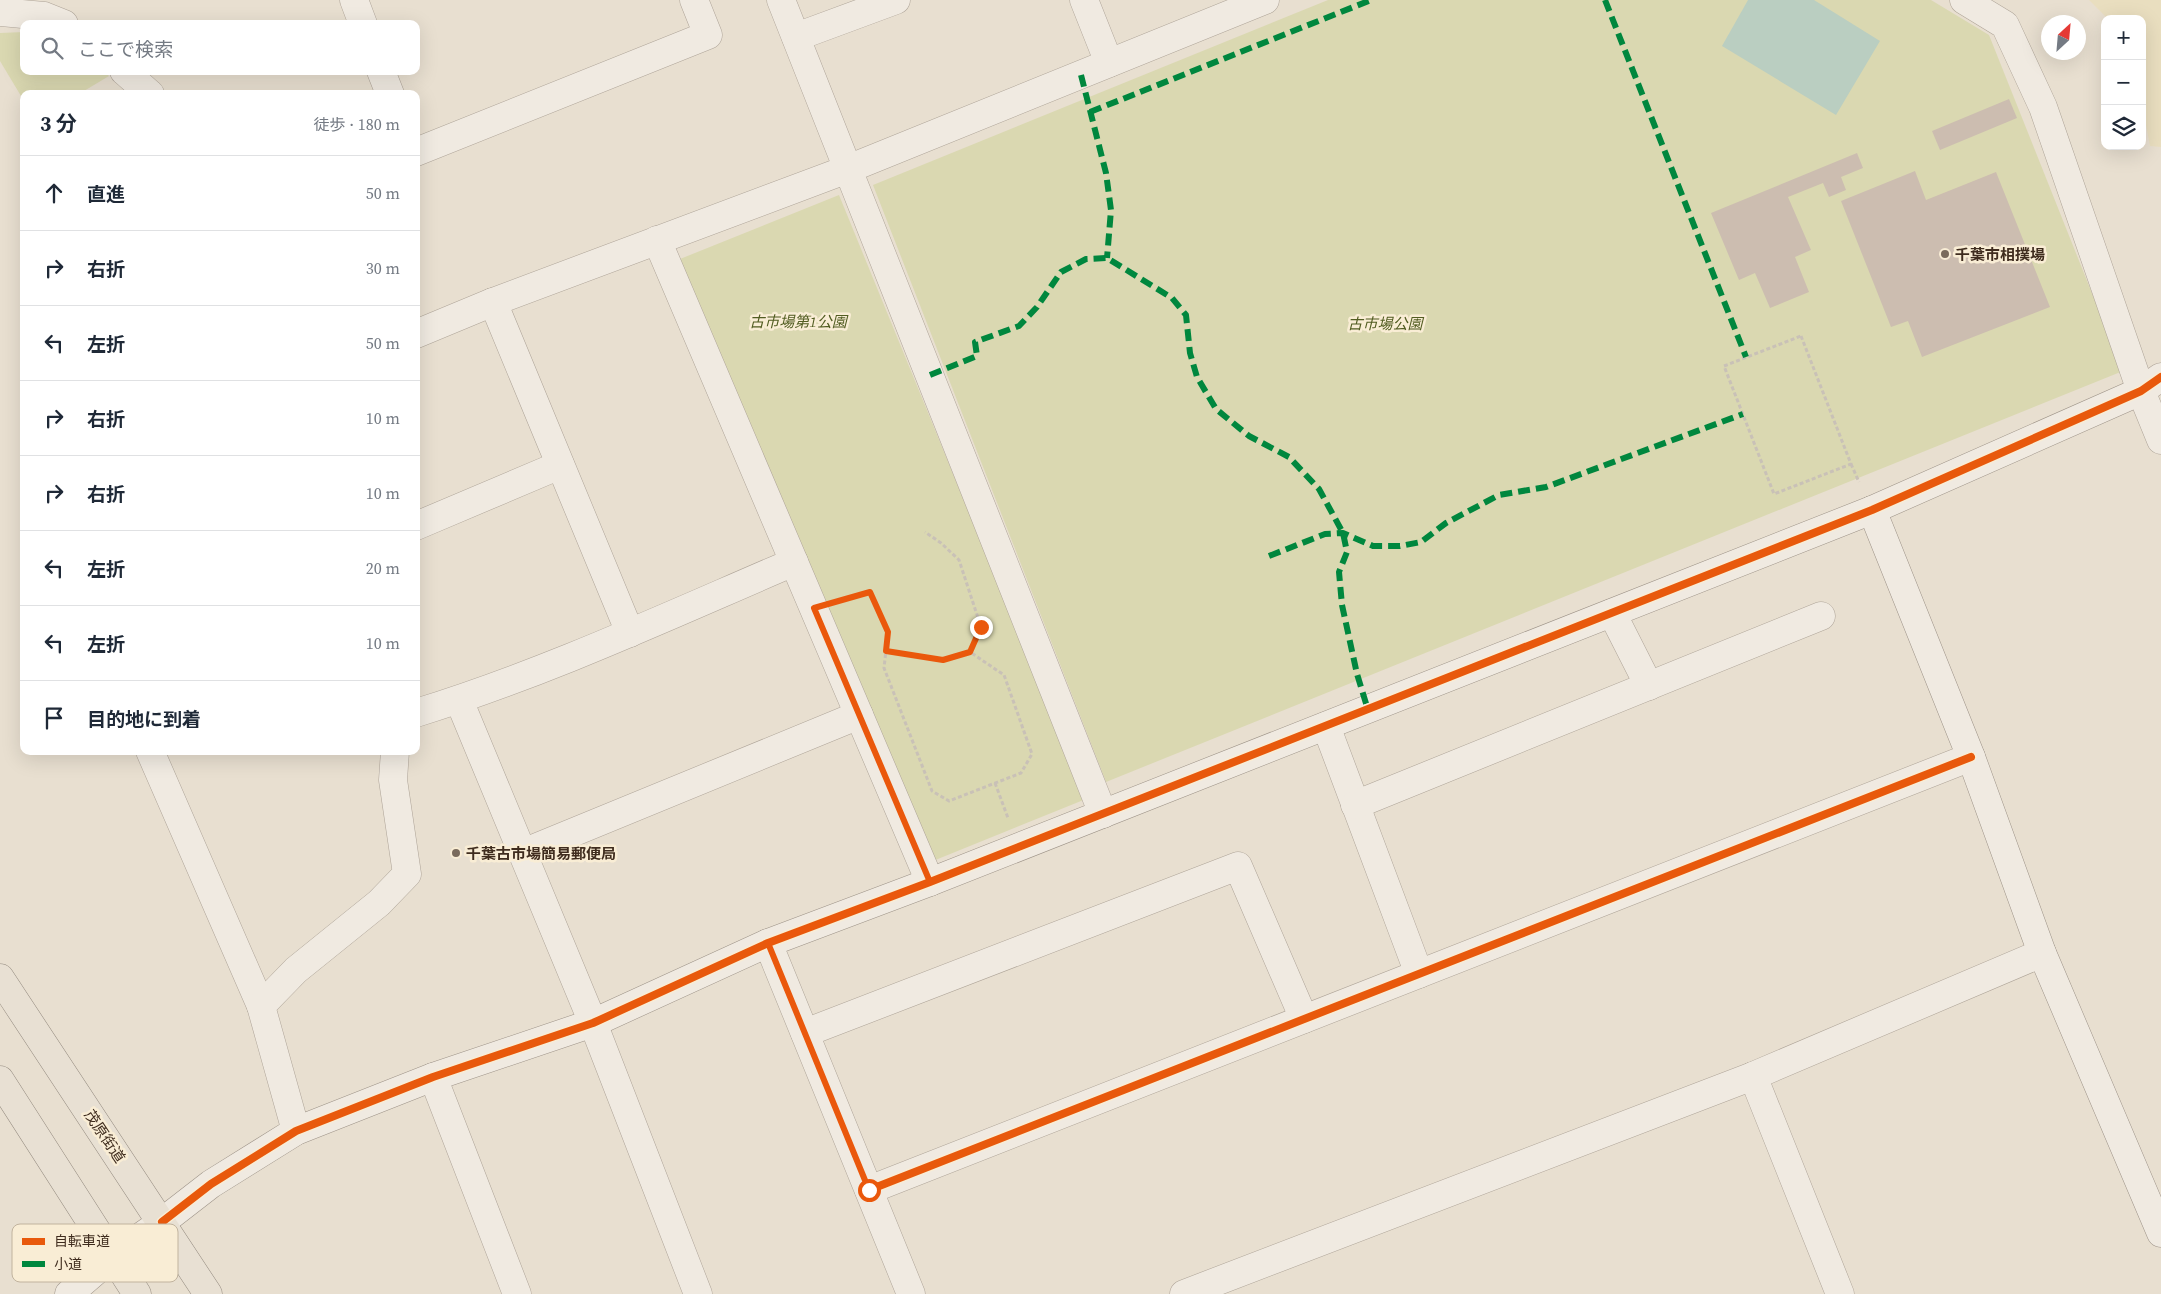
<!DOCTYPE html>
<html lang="ja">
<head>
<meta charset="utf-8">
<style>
	body { margin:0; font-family:"Source Serif 4","Noto Sans JP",serif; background:#f6f6f7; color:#1f2937 }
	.controls { position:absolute; right:15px; top:15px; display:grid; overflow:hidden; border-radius:10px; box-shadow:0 5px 20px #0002 }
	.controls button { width:45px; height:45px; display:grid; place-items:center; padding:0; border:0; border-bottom:1px solid #e0e1e3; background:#fff; color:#1f2937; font:25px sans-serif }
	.compass { position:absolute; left:2041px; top:15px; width:45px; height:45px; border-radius:50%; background:#fff; box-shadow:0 5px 20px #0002; rotate:26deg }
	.stop { position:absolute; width:15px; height:15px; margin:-11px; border:4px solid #ea580c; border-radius:50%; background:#fff }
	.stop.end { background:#ea580c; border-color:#fff; box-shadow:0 1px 5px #0008 }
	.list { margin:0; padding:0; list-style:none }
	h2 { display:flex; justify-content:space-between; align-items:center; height:65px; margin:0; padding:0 20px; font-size:21px }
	h2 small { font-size:16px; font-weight:400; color:#747a83 }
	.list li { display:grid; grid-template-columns:32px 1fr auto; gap:15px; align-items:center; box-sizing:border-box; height:75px; padding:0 20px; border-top:1px solid #e0e1e3 }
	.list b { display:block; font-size:19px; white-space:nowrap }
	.list em { font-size:16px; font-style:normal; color:#747a83 }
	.icon { flex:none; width:28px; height:28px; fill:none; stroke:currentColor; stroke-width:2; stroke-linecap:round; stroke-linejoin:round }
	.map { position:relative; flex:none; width:2161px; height:1294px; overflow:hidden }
	.search { position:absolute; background:#fff; box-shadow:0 5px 20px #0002; left:20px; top:20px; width:400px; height:55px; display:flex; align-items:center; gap:12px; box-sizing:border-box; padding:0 18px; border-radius:10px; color:#747a83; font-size:19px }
	.panel { position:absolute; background:#fff; box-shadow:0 5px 20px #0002; left:20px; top:90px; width:400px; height:665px; border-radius:10px }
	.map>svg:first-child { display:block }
	.farmland { fill:#e9debf }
	.green { fill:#dad8b1 }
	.water { fill:#bacec1 }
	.building { fill:#ccbdb0 }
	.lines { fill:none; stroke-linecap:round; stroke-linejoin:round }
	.street-casing { stroke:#aea498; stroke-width:29 }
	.secondary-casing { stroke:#9d9388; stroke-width:29 }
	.primary-casing { stroke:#938a7f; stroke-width:29 }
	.path { stroke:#c9c1b7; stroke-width:3; stroke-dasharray:4 2.5; stroke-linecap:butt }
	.street { stroke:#f0eae1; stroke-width:28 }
	.secondary { stroke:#f0eae1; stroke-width:28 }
	.primary { stroke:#e8e0d3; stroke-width:28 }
	.quiet { stroke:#00873e; stroke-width:6; stroke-dasharray:12 6; stroke-linecap:butt }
	.cycleway-casing { stroke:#f9edd5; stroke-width:11 }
	.cycleway { stroke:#e8590c; stroke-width:8 }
	.route { stroke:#ea580c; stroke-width:6 }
	.poi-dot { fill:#7a6b5c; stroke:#f9edd5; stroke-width:2 }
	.labels { text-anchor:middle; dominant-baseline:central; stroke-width:5; stroke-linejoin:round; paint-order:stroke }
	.poi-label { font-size:15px; font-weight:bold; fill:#3f2c1e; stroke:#f9edd5; text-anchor:start }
	.park-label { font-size:15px; font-style:italic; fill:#525d22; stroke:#f9edd5 }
	.street-label { font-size:15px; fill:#3f2c1e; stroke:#f9edd5 }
	.key { fill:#f9edd5; stroke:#c1b39e; stroke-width:1 }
	.key-label { font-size:14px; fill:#3f2c1e }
</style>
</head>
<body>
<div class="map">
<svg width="2161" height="1294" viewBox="0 0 2161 1294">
	<rect width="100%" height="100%" fill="#e8dfd0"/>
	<path class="farmland" d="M2089 0H2161V147L2150 146 2142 104V19H2108Z"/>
	<g class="green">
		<path d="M1328 0H1931L1989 35 2123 371 1106 782 873 185Z"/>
		<path d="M24 32V71H104L109 76 79 94H24V101L0 61V33Z"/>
		<path d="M839 195 1086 799 928 863 680 259Z"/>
	</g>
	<path class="water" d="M1748 0H1814L1880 41 1836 115 1722 46Z"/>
	<g class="building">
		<path d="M2009 99 2017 118 1940 150 1932 131Z"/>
		<path d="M1857 153 1863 168 1841 177 1846 190 1829 197 1823 183 1788 197 1811 250 1795 257 1809 292 1770 308 1755 273 1739 280 1711 213Z"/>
		<path d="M1915 171 1926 200 1996 172 2050 307 1922 357 1908 321 1891 327 1841 201Z"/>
	</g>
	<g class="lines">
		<defs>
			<g id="street">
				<path d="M354 0 363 24"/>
				<path d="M781 0 1103 814"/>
				<path d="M1084 0 1109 63"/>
				<path d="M1964 0 2005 25 2043 107 2141 391 2161 440"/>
				<path d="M0 12 44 16 64 24"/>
				<path d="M796 37 896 0"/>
				<path d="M124 71 150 94"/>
				<path d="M381 71 390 94"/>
				<path d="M416 152 708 35 694 0"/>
				<path d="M657 240 930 882"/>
				<path d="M493 302 630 633"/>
				<path d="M416 334 493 302 848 169 1265 0"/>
				<path d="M2141 391 2161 377"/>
				<path d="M416 526 560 465"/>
				<path d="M1612 613 1649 686"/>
				<path d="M459 700 593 1023 698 1294"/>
				<path d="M416 713C546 673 670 615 794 562"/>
				<path d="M1326 726 1419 974"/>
				<path d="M150 751 261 1006"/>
				<path d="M1355 805 1821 616"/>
				<path d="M523 853 859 715"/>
				<path d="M768 943 911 1294"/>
				<path d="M805 1033 1238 866 1304 1019"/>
				<path d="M1753 1076 1840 1294"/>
				<path d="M433 1077 517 1294"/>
				<path d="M296 1131 261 1006 296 970 379 903 407 874 393 780 395 751"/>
				<path d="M869 1190 1971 757"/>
				<path d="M1184 1294 1753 1076 2042 953"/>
			</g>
			<g id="secondary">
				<path d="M1872 510 1971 757 2042 953 2161 1233"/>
				<path d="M69 1294 113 1256 162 1222 211 1184 296 1131 433 1077 593 1023 768 943 930 882 1872 510 2141 391"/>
			</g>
			<g id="primary">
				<path d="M0 978 208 1294"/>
				<path d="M0 1080 137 1294"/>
			</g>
		</defs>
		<use href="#street" class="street-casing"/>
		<use href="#secondary" class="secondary-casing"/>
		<use href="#primary" class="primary-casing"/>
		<g class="path">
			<path d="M1801 336 1851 464 1774 494 1724 366Z"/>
			<path d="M1851 464 1859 482"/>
			<path d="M846 599 870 592 888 632 884 668 932 791 949 801 1021 773 1032 754 1004 675 970 652"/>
			<path d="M981 627 993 623"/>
			<path d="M886 651 943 660 970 652 981 627 959 560 941 543 925 532"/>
			<path d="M995 783 1008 818"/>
		</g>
		<use href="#street" class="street"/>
		<use href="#secondary" class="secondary"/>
		<use href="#primary" class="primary"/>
		<g class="quiet">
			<path d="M1605 0 1746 357"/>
			<path d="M1081 75 1106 173 1111 210 1107 258"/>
			<path d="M1090 112 1371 0"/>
			<path d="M930 375 977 356 975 342 1019 326 1037 307 1061 272 1086 259 1107 258 1172 298 1186 315 1190 353 1197 377 1216 409 1249 436 1289 457 1319 489 1343 533 1347 552 1339 572 1342 605 1357 674 1368 710"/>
			<path d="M1269 556 1325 534 1343 533 1373 546H1400L1421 542 1446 523 1499 495 1546 487 1743 414"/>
		</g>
		<defs>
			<g id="cycleway">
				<path d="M869 1190 1971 757"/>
				<path d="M162 1222 211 1184 296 1131 433 1077 593 1023 768 943 930 882 1872 510 2141 391 2161 377"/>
			</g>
		</defs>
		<use href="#cycleway" class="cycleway-casing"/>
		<use href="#cycleway" class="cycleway"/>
	</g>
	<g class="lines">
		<path class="route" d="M869 1190 768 943 930 882 814 608 870 592 888 632 886 651 943 660 970 652 981 627"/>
	</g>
	<g class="poi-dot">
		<circle cx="1945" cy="254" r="5"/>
		<circle cx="456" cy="853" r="5"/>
	</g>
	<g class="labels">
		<g class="poi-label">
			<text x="1955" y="254">千葉市相撲場</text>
			<text x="466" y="853">千葉古市場簡易郵便局</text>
		</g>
		<g class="park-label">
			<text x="798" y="321">古市場第1公園</text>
			<text x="1385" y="323">古市場公園</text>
		</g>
		<g class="street-label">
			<text transform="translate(105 1136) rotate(56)">茂原街道</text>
		</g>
	</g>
	<rect x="12" y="1224" width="166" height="58" rx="8" class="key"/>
	<rect x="22" y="1238" width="23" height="7" fill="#e8590c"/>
	<rect x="22" y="1261" width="23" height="6" fill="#00873e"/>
	<g class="key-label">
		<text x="54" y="1246">自転車道</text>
		<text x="54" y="1269">小道</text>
	</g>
</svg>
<div class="controls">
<button>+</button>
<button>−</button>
<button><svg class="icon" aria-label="layers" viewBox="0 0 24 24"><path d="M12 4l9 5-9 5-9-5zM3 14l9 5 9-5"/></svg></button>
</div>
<svg class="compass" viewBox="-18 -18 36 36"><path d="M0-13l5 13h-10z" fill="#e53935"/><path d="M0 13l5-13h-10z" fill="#747a83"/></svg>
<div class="stop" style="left:869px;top:1190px"></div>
<div class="stop end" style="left:981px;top:627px"></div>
<div class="search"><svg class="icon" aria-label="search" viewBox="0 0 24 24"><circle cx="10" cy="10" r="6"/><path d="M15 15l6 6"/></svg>ここで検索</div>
<section class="panel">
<h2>3 分<small>徒歩 · 180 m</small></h2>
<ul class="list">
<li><svg class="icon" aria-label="ahead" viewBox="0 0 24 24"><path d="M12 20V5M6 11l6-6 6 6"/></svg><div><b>直進</b></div><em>50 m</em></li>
<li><svg class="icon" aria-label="right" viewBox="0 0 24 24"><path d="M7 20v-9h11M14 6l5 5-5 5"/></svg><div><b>右折</b></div><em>30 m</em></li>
<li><svg class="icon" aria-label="left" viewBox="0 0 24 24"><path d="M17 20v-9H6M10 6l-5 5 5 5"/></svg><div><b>左折</b></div><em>50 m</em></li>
<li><svg class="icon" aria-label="right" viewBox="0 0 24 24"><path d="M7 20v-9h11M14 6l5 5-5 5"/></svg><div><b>右折</b></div><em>10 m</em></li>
<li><svg class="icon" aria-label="right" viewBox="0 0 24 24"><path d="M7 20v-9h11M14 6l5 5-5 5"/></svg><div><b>右折</b></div><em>10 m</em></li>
<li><svg class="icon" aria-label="left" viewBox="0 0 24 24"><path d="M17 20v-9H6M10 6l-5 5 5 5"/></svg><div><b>左折</b></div><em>20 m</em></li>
<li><svg class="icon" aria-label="left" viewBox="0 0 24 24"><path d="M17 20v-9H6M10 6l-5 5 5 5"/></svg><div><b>左折</b></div><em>10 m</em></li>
<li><svg class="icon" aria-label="arrive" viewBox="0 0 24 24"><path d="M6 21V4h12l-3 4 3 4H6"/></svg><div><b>目的地に到着</b></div></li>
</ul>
</section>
</div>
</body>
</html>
